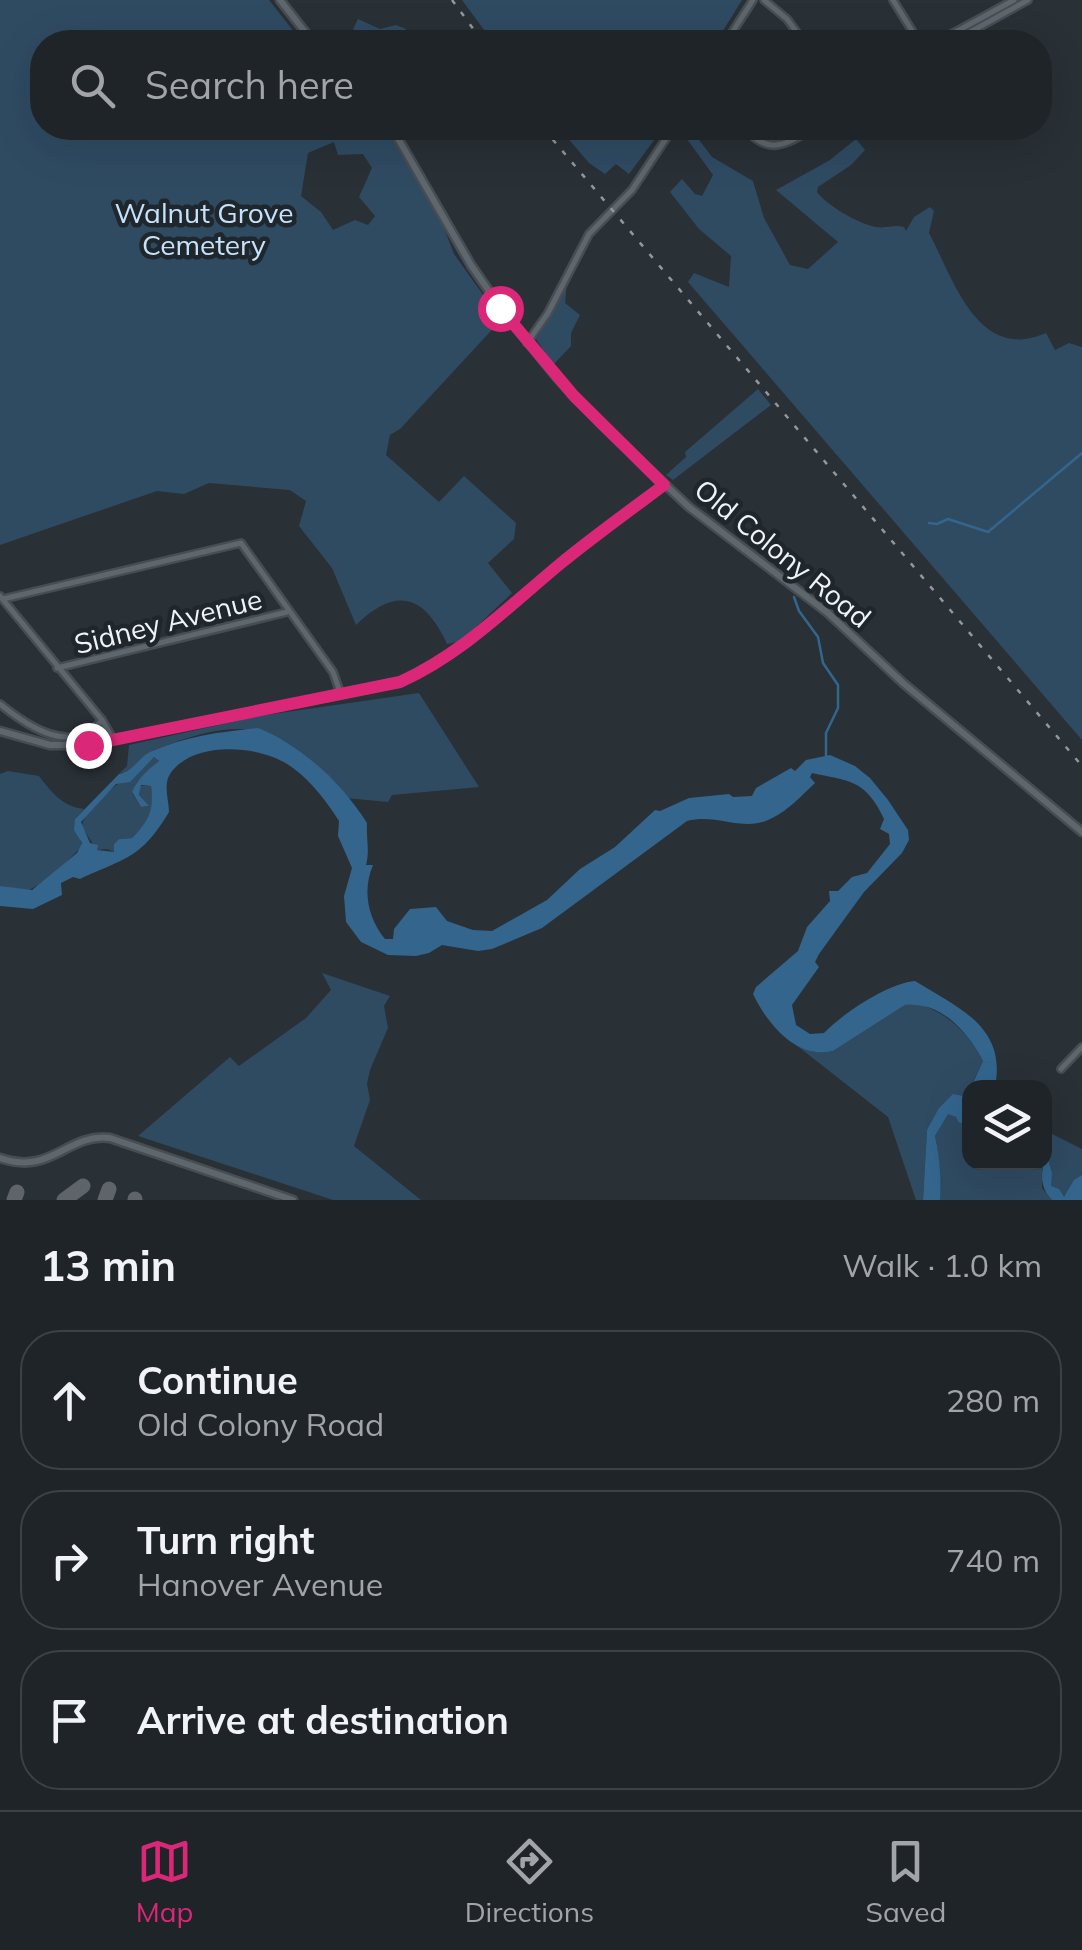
<!DOCTYPE html>
<html lang="en">
<head>
<meta charset="utf-8">
<style>
	body { margin:0; font-family:Mulish,sans-serif; background:#272c30; color:#f1f3f6 }
	.controls { position:absolute; right:30px; bottom:30px; display:grid; overflow:hidden; border-radius:20px; box-shadow:0 10px 40px #0002 }
	.controls button { width:90px; height:90px; display:grid; place-items:center; padding:0; border:0; border-bottom:2px solid #3c4145; background:#1f2428; color:#f1f3f6; font:50px sans-serif }
	.stop { position:absolute; width:30px; height:30px; margin:-22px; border:8px solid #db2777; border-radius:50%; background:#fff }
	.stop.end { background:#db2777; border-color:#fff; box-shadow:0 2px 10px #0008 }
	.list { margin:0; padding:0; list-style:none }
	h2 { display:flex; justify-content:space-between; align-items:center; height:130px; margin:0; padding:0 40px; font-size:42px }
	h2 small { font-size:32px; font-weight:400; color:#a1a4a8 }
	.list li { display:grid; grid-template-columns:65px 1fr auto; gap:30px; align-items:center; box-sizing:border-box; height:140px; margin:0 20px 20px; padding:0 20px; border:2px solid #3c4145; border-radius:40px }
	.list b { display:block; font-size:38px; white-space:nowrap }
	.list p { margin:0; font-size:32px; white-space:nowrap; color:#a1a4a8 }
	.list em { font-size:32px; font-style:normal; color:#a1a4a8 }
	.icon { flex:none; width:55px; height:55px; fill:none; stroke:currentColor; stroke-width:2; stroke-linecap:round; stroke-linejoin:round }
	.map { position:relative; flex:none; width:1082px; height:1200px; overflow:hidden }
	.search { position:absolute; background:#1f2428; box-shadow:0 10px 40px #0002; left:30px; right:30px; top:30px; height:110px; display:flex; align-items:center; gap:25px; box-sizing:border-box; padding:0 35px; border-radius:40px; color:#a1a4a8; font-size:38px }
	.sheet { height:610px; background:#1f2428 }
	nav { display:flex; justify-content:space-around; align-items:center; box-sizing:border-box; height:140px; border-top:2px solid #3c4145; background:#1f2428; font-size:28px; color:#a1a4a8 }
	nav a { display:grid; justify-items:center; gap:5px }
	nav .on { color:#db2777 }
	.map>svg:first-child { display:block }
	.green { fill:#2f4b62; fill-rule:evenodd }
	.water { fill:#33658d; fill-rule:evenodd }
	.lines { fill:none; stroke-linecap:round; stroke-linejoin:round }
	.stream { stroke:#33658d; stroke-width:2.5 }
	.taxiway { stroke:#5e646a; stroke-width:15 }
	.minor-casing { stroke:#474d52; stroke-width:10 }
	.tertiary-casing { stroke:#474d52; stroke-width:11 }
	.secondary-casing { stroke:#474d52; stroke-width:11 }
	.minor { stroke:#5f676e; stroke-width:5 }
	.tertiary { stroke:#5f676e; stroke-width:6 }
	.secondary { stroke:#5f676e; stroke-width:6 }
	.rail { stroke:#92989d; stroke-width:2.5; stroke-dasharray:5 10; stroke-linecap:butt }
	.route { stroke:#db2777; stroke-width:12 }
	.labels { text-anchor:middle; dominant-baseline:central; stroke-width:9; stroke-linejoin:round; paint-order:stroke }
	.park-label { font-size:28px; fill:#c6e2fb; stroke:#1f262c }
	.street-label { font-size:28px; fill:#f0f4f8; stroke:#1f262c }
</style>
</head>
<body>
<div class="map">
<svg width="1082" height="1200" viewBox="0 0 1082 1200">
	<rect width="100%" height="100%" fill="#293036"/>
	<g class="green">
		<path d="M0 0H269L302 42H42V128H384L408 161 444 228 454 254 501 320 400 429 390 435 386 455 439 502 464 476 516 523 514 539 488 563 512 593 461 641 447 644C425 596 397 585 356 625L332 568 299 526 306 501 290 490 209 483 184 494 157 491 0 545ZM334 142 338 155 363 154 372 168 359 197 375 216 368 225 355 220 333 230 321 212 301 196 308 153Z"/>
		<path d="M462 0H742L716 42H493Z"/>
		<path d="M358 19 380 29 396 25 406 29 394 42H379L353 29Z"/>
		<path d="M559 128H663L629 174 616 164 605 174 589 163Z"/>
		<path d="M679 128H690L712 157 753 181 764 218 790 265 808 269 838 242 776 190 830 160 856 139 865 150 851 165 818 187 817 192C828 206 854 221 872 226 883 230 893 224 904 227L906 231 914 217 930 207 934 211 929 233C954 280 978 363 1046 333L1055 350 1069 343 1082 347V740L688 282 694 273 729 287 731 256 699 229 670 192 682 179 695 194 702 196 713 175Z"/>
		<path d="M567 283 565 303 580 315 571 333V346L553 365 536 339Z"/>
		<path d="M758 389 771 405 673 480 666 475 686 457 685 452Z"/>
		<path d="M419 693 479 787 392 795 388 802 346 798C285 725 249 712 157 749 142 755 135 770 119 774L127 766 129 745 259 716Z"/>
		<path d="M154 757 159 761 137 782 132 793 141 807 149 806 139 797 140 786H151C155 809 150 821 132 838L119 839 114 844V852L107 849 97 850 82 827C84 804 135 772 154 757Z"/>
		<path d="M8 771 39 776C52 793 62 806 84 809L75 819 82 846 51 878 27 891 0 886V774Z"/>
		<path d="M322 973 390 996 384 1006 388 1028 370 1070 367 1084 370 1100 354 1146 421 1200H333L138 1136 230 1057 239 1066 306 1018 331 990Z"/>
		<path d="M919 1004C949 1014 968 1033 983 1061L967 1094 927 1130 923 1200H916L888 1117 791 1041C804 1050 817 1055 833 1051L905 1005Z"/>
		<path d="M948 1113 956 1117 958 1122 969 1126 970 1162 1042 1163V1188L1052 1200H940C940 1178 940 1157 935 1136Z"/>
		<path d="M1044 1130 1082 1149V1175L1074 1181 1068 1195 1063 1197 1051 1186Z"/>
	</g>
	<g class="water">
		<path d="M258 728C301 745 342 783 367 823 366 838 370 851 366 865H373C362 891 368 918 385 939H393L394 929 410 909 436 907 447 921 473 930 492 931 547 900 580 869 615 847 655 810 660 811 689 798 729 794 733 797 752 796 756 788 791 768 795 771 806 760 830 755 855 766 870 778 888 800 908 830 909 840 902 853 864 892 819 954 815 962 819 967 792 1005 796 1025 810 1034 824 1033C843 1013 889 983 915 981 958 1008 1007 1026 995 1087H971L983 1061C967 1031 941 1001 905 1005L833 1051C796 1060 767 1023 753 994L756 987 798 951 807 927 830 901 829 891H838L852 877 867 873 890 844 889 834 880 829 884 819C865 778 847 781 812 773L810 777 815 783C797 800 776 824 749 824 727 824 710 815 687 821L542 928 492 949 478 951 442 945 429 953 416 956 388 955 361 942 346 922 344 896 352 868 338 836 339 821C327 802 311 781 293 768 264 745 193 739 170 774 163 785 169 800 169 812 141 859 125 858 80 879L73 877 61 883 62 895 33 909 0 906V886L32 890 77 853 82 843 74 830 75 819 119 774C134 771 138 758 150 752 185 736 220 732 258 728ZM154 757 159 761C148 770 137 779 132 792L141 807 149 806 139 795 141 785 151 786C154 809 150 820 132 838L119 839 114 844V852L97 850 98 845 90 843 81 822 116 784 130 782Z"/>
		<path d="M969 1090V1126L958 1122 956 1117 948 1114 935 1136C940 1157 941 1178 940 1200H923L927 1130 939 1108 953 1094 963 1096Z"/>
		<path d="M1045 1150 1052 1173 1051 1186 1059 1189 1064 1197 1074 1180 1082 1175V1200H1052C1036 1183 1044 1169 1045 1150Z"/>
	</g>
	<g class="lines">
		<g class="stream">
			<path d="M929 523 937 524 948 519 988 532 1082 453"/>
			<path d="M794 597 799 611 818 637 823 663 838 685V708L826 733V758"/>
		</g>
		<g class="taxiway">
			<path d="M14 1200 17 1192"/>
			<path d="M64 1200 83 1186"/>
			<path d="M105 1200 109 1189"/>
			<path d="M135 1200V1199"/>
		</g>
		<defs>
			<g id="minor">
				<path d="M764 0 787 19 804 42"/>
				<path d="M893 0 919 42"/>
				<path d="M726 42 753 0"/>
				<path d="M937 42 1014 0"/>
				<path d="M952 42 1028 0"/>
				<path d="M744 128C770 157 785 144 815 128"/>
				<path d="M527 343 548 313 589 234 632 190 673 128"/>
				<path d="M0 596 102 720 114 741"/>
				<path d="M3 599 241 543 333 672 341 695"/>
				<path d="M57 668 287 612"/>
				<path d="M0 704C27 726 73 757 102 720"/>
				<path d="M1061 1069 1082 1047"/>
			</g>
			<path id="tertiary" d="M0 1158C52 1176 66 1133 110 1138L293 1200"/>
			<g id="secondary">
				<path d="M280 0 313 42"/>
				<path d="M392 128 471 265 500 307 558 379 601 424 689 507 828 613 903 683 1082 832"/>
				<path d="M0 731 50 745H88L400 682C462 654 508 608 560 564 593 536 629 511 664 485"/>
			</g>
		</defs>
		<use href="#minor" class="minor-casing"/>
		<use href="#tertiary" class="tertiary-casing"/>
		<use href="#secondary" class="secondary-casing"/>
		<use href="#minor" class="minor"/>
		<use href="#tertiary" class="tertiary"/>
		<use href="#secondary" class="secondary"/>
		<g class="rail">
			<path d="M452 0 483 42"/>
			<path d="M543 128 1082 766"/>
		</g>
	</g>
	<g class="lines">
		<path class="route" d="M88 745 400 682C462 654 508 607 560 564 593 537 629 511 664 485L574 396 500 308"/>
	</g>
	<g class="labels">
		<g class="park-label">
			<text x="204" y="212">Walnut Grove<tspan x="204" dy="32">Cemetery</tspan></text>
		</g>
		<g class="street-label">
			<text transform="translate(783 553) rotate(39)">Old Colony Road</text>
			<text transform="translate(168 621) rotate(-14)">Sidney Avenue</text>
		</g>
	</g>
</svg>
<div class="controls">
<button><svg class="icon" aria-label="layers" viewBox="0 0 24 24"><path d="M12 4l9 5-9 5-9-5zM3 14l9 5 9-5"/></svg></button>
</div>
<div class="stop" style="left:500px;top:308px"></div>
<div class="stop end" style="left:88px;top:745px"></div>
<div class="search"><svg class="icon" aria-label="search" viewBox="0 0 24 24"><circle cx="10" cy="10" r="6"/><path d="M15 15l6 6"/></svg>Search here</div>
</div>
<section class="sheet">
<h2>13 min<small>Walk · 1.0 km</small></h2>
<ul class="list">
<li><svg class="icon" aria-label="ahead" viewBox="0 0 24 24"><path d="M12 20V5M6 11l6-6 6 6"/></svg><div><b>Continue</b><p>Old Colony Road</p></div><em>280 m</em></li>
<li><svg class="icon" aria-label="right" viewBox="0 0 24 24"><path d="M7 20v-9h11M14 6l5 5-5 5"/></svg><div><b>Turn right</b><p>Hanover Avenue</p></div><em>740 m</em></li>
<li><svg class="icon" aria-label="arrive" viewBox="0 0 24 24"><path d="M6 21V4h12l-3 4 3 4H6"/></svg><div><b>Arrive at destination</b></div></li>
</ul>
</section>
<nav>
<a class="on"><svg class="icon" aria-label="map" viewBox="0 0 24 24"><path d="M3 6l6-2 6 2 6-2v14l-6 2-6-2-6 2zM9 4v14M15 6v14"/></svg>Map</a>
<a><svg class="icon" aria-label="directions" viewBox="0 0 24 24"><path d="M12 3l9 9-9 9-9-9zM9 14v-3h6M13 9l2 2-2 2"/></svg>Directions</a>
<a><svg class="icon" aria-label="saved" viewBox="0 0 24 24"><path d="M7 4h10v16l-5-4-5 4z"/></svg>Saved</a>
</nav>
</body>
</html>
